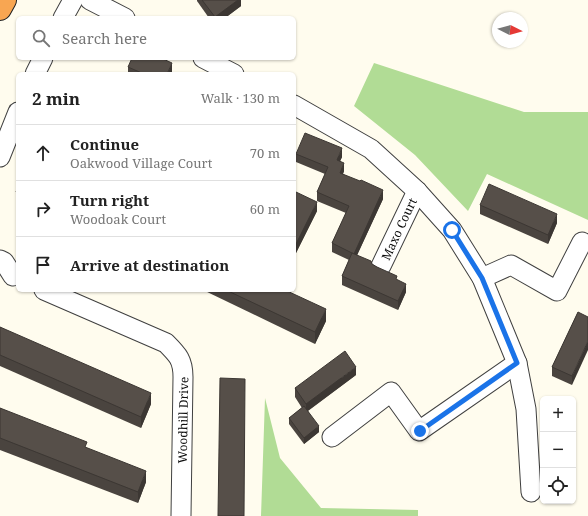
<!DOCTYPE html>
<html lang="en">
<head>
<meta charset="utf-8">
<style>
	body { margin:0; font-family:"Noto Serif",serif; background:#f6f6f6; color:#222 }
	.controls { position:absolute; right:12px; bottom:12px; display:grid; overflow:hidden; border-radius:6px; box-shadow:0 1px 3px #0004 }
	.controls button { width:36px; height:36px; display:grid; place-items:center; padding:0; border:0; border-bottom:1px solid #e0e0e0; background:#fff; color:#222; font:20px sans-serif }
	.compass { position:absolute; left:492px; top:12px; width:36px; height:36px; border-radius:50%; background:#fff; box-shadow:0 1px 3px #0004; rotate:96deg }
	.stop { position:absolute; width:12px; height:12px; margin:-9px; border:3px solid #1a73e8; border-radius:50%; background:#fff }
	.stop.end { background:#1a73e8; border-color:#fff; box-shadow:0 1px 4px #0008 }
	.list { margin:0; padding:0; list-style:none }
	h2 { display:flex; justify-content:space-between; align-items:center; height:52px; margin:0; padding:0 16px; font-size:17px }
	h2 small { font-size:13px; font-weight:400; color:#767676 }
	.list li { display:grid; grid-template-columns:26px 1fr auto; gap:12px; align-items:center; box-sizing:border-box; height:56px; padding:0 16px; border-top:1px solid #e0e0e0 }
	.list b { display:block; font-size:15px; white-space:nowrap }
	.list p { margin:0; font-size:13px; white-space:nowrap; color:#767676 }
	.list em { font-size:13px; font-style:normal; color:#767676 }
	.icon { flex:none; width:22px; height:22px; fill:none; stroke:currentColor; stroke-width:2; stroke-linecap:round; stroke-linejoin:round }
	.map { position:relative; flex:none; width:588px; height:516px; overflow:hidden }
	.search { position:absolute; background:#fff; box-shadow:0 1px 3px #0004; left:16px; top:16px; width:280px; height:44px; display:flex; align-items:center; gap:10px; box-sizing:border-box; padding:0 14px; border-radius:6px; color:#767676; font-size:15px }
	.panel { position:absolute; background:#fff; box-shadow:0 1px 3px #0004; left:16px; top:72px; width:280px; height:220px; border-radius:6px }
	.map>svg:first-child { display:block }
	.forest { fill:#b1dc95 }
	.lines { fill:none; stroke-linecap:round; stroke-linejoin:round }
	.minor-casing { stroke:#404040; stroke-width:21 }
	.highway-casing { stroke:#1e1e1e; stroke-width:24 }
	.minor { stroke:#fff; stroke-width:19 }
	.highway { stroke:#f8a652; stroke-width:22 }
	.wall { fill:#4a443f }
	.shaded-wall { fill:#3c3733 }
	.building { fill:#564f49; stroke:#3c3733 }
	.route { stroke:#1a73e8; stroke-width:5 }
	.labels { text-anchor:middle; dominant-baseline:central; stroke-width:4; stroke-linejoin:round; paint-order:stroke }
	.street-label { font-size:12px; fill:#0d0d0d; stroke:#fff }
</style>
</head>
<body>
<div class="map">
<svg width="588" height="516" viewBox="0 0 588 516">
	<rect width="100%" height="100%" fill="#fffcee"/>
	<g class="forest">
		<path d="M374 63 524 112H588V220L487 174 468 211 415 155 354 106Z"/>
		<path d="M265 398 280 458 321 508 418 510V516H261Z"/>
	</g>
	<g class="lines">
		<defs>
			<g id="minor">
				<path d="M90 0 125 18"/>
				<path d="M63 18 73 0"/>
				<path d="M203 58 234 74"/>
				<path d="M35 74 43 58"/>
				<path d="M294 105 371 149 417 191 452 230 482 278 517 363 526 409 531 492"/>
				<path d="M0 157 18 112"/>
				<path d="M0 260 4 262 13 276"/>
				<path d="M381 266 417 191"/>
				<path d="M482 278 511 265 557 291 582 242"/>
				<path d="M44 290 166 343C178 355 183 360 183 377L181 516"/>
				<path d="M332 437 391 392 419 431 517 363"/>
			</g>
			<path id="highway" d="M0 9 5 0"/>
		</defs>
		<use href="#minor" class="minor-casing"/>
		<use href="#highway" class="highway-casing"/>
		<use href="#minor" class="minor"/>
		<use href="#highway" class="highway"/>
	</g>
	<g class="wall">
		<path d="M197 0H241V6L225 18H209L197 1Z"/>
		<path d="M128 67 172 72 171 74H128Z"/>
		<path d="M296 154 342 157 340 161 344 171 343 174 383 199 357 255 372 264 397 280 406 292 398 310 342 285V276L349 260 332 252V243L346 213 317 201V192L325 174 296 162Z"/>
		<path d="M18 187V205L16 204V192Z"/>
		<path d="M294 197 317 211 296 253 294 252Z"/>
		<path d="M480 205 557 223 548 244 480 214Z"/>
		<path d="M203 290H285L326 321 315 344Z"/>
		<path d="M578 312 572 385 552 376V367Z"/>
		<path d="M0 327 151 404 141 428 0 366Z"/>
		<path d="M356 375 308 411 319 432 304 444 289 424V418L302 408 295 397V388Z"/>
		<path d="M0 408 87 448 146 482 138 503 0 450Z"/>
	</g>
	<g class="shaded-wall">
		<path d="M238 0H241V6L225 18H215V17Z"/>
		<path d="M172 63V72L171 74H167Z"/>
		<path d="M342 148V157L337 168V160Z"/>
		<path d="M344 163V171L340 181V173Z"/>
		<path d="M383 190V199L354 262V254Z"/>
		<path d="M317 202V211L296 253V244Z"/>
		<path d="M557 214V223L548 244V235Z"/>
		<path d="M406 284V292L398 310V301Z"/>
		<path d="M326 309V321L315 344V332Z"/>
		<path d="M588 341V350L572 385V376Z"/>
		<path d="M356 367V375L306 412V404Z"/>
		<path d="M151 393V404L141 428V417Z"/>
		<path d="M319 426V432L304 444V438Z"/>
		<path d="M146 471V482L138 503V492Z"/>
	</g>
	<g class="building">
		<path d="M202 0H238L215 17Z"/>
		<path d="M132 58H161L172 63 167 74H168H144L128 67Z"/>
		<path d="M305 133 342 148 337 160 344 163 340 173 360 181 361 180 383 190 354 254 332 243 349 206 317 192 328 167 296 154Z"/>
		<path d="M489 184 557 214 548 235 480 205Z"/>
		<path d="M18 187V193L16 192Z"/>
		<path d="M296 192 317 202 296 244 294 243V197Z"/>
		<path d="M352 253 371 261 372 264 377 267 397 276 396 279 406 284 398 301 342 276Z"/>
		<path d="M226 290H285L326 309 315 332Z"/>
		<path d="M578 312 588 317V341L572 376 552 367Z"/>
		<path d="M0 327 151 393 141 417 0 355Z"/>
		<path d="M345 351 356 367 306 404 295 388Z"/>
		<path d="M220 378 245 379 244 516H218Z"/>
		<path d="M304 406 319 426 304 438 289 418Z"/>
		<path d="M0 408 87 442 85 447 146 471 138 492 0 438Z"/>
	</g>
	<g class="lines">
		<path class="route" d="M420 431 517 363 482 278 452 230"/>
	</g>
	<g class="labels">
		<g class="street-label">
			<text transform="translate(399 229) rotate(-65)">Maxo Court</text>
			<text transform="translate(183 420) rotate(-89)">Woodhill Drive</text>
		</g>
	</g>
</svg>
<div class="controls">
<button>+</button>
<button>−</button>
<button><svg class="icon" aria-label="locate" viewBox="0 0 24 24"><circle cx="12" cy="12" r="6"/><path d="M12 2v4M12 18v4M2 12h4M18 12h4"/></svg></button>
</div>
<svg class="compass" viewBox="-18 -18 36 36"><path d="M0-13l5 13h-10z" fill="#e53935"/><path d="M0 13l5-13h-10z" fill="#767676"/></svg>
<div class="stop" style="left:452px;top:230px"></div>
<div class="stop end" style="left:420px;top:431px"></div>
<div class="search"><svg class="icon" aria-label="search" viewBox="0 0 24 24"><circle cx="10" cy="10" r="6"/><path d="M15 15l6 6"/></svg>Search here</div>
<section class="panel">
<h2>2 min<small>Walk · 130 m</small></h2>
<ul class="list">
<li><svg class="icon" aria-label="ahead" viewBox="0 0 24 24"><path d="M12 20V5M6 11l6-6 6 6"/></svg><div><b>Continue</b><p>Oakwood Village Court</p></div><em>70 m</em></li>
<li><svg class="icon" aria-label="right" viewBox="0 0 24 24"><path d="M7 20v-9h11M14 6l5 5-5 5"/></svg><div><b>Turn right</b><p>Woodoak Court</p></div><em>60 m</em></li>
<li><svg class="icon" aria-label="arrive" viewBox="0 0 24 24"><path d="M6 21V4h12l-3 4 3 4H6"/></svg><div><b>Arrive at destination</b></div></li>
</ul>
</section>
</div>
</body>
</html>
